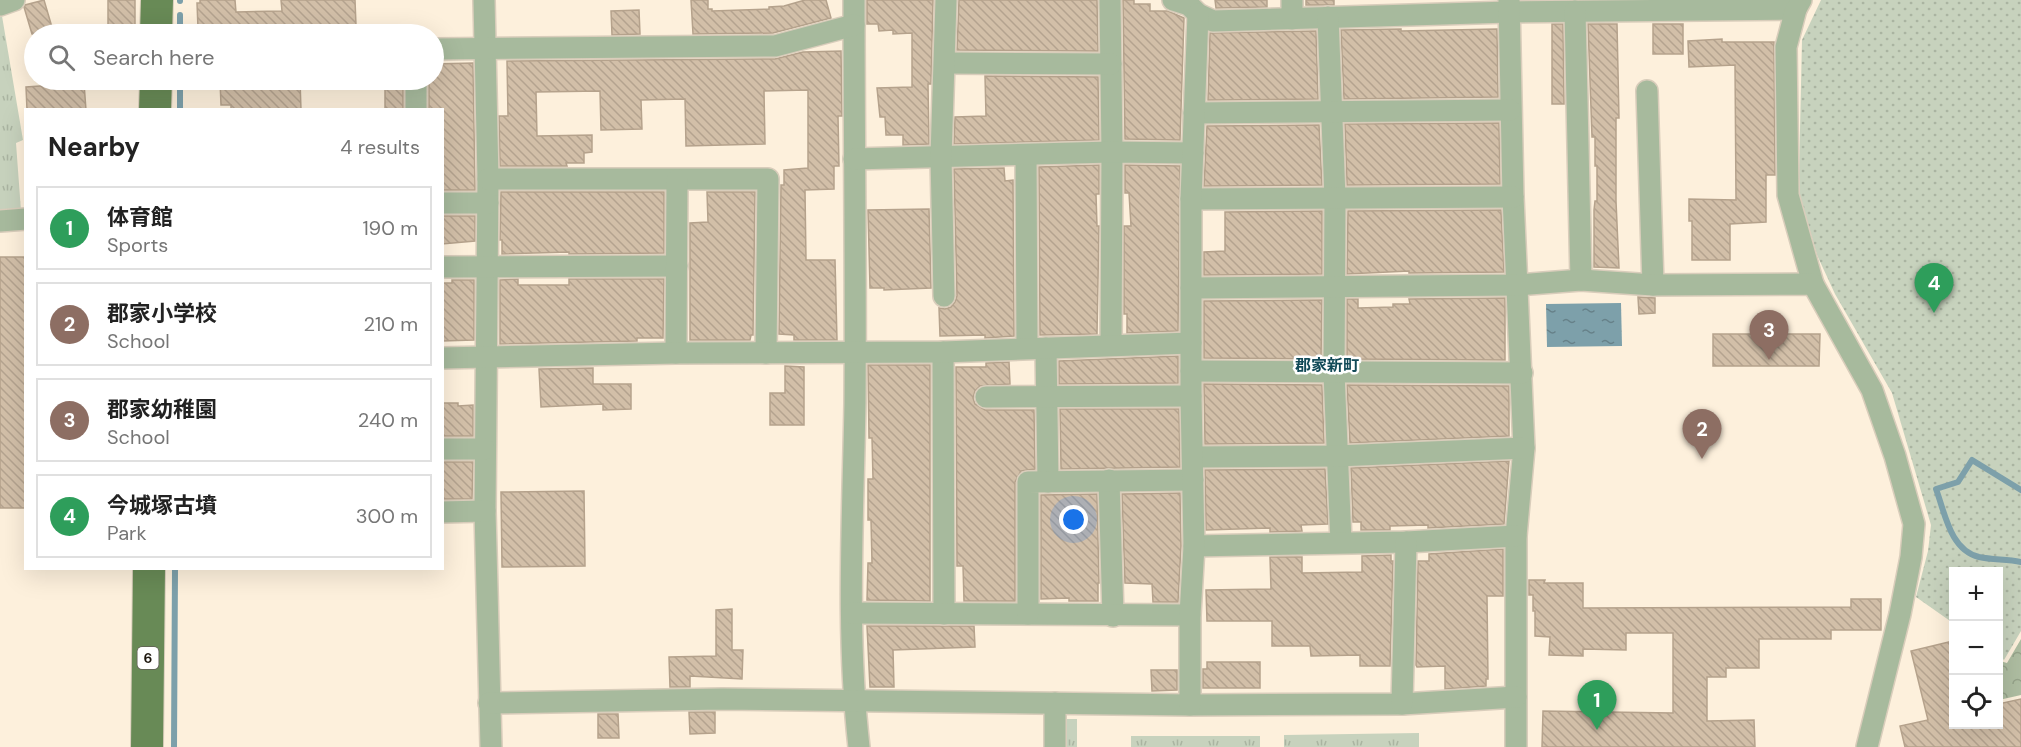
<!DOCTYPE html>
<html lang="en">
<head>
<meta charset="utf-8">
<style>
	body { margin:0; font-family:"DM Sans","Noto Sans JP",sans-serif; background:#f6f6f6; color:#222 }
	.controls { position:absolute; right:18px; bottom:18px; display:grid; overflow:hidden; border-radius:0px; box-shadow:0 6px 24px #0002 }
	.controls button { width:54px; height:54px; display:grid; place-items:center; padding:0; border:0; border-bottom:2px solid #e0e0e0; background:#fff; color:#222; font:30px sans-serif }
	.you { position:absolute; left:1074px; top:520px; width:21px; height:21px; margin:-15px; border:4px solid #fff; border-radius:50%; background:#1a73e8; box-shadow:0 0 0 9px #1a73e833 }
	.badge { display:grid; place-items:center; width:39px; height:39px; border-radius:50%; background:#1a73e8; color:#fff; font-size:20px; font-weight:700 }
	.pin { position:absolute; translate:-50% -50px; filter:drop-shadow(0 2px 3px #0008) }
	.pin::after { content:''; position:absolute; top:32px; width:21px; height:18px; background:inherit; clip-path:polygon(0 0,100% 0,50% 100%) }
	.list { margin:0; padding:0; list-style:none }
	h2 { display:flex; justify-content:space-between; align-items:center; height:78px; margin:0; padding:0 24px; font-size:26px }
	h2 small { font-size:20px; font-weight:400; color:#767676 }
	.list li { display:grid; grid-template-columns:39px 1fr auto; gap:18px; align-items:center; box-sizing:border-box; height:84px; margin:0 12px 12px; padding:0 12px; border:2px solid #e0e0e0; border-radius:0px }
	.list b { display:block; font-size:22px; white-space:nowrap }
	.list p { margin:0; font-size:20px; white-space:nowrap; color:#767676 }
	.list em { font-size:20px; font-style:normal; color:#767676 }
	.icon { flex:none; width:33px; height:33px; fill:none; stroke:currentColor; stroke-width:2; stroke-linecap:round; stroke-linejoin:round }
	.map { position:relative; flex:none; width:2021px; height:747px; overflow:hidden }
	.search { position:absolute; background:#fff; box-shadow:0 6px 24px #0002; left:24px; top:24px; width:420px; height:66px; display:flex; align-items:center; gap:15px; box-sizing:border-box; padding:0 21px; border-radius:33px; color:#767676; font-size:22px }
	.panel { position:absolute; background:#fff; box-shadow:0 6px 24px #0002; left:24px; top:108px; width:420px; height:462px; border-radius:0px }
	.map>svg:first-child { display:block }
	.grass { fill:url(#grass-tufts) }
	.forest { fill:url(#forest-crowns) }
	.park { fill:url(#park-dots) }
	.water { fill:url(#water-ripples) }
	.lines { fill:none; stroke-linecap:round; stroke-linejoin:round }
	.stream { stroke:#7da0aa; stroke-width:6 }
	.building { fill:url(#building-back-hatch); stroke:#b5a28c; stroke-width:1.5 }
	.street-casing { stroke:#d9cdbb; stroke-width:24 }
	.primary-casing { stroke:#d9cdbb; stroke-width:34 }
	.street { stroke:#a7ba9d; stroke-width:21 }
	.primary { stroke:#688a56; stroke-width:32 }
	.labels { text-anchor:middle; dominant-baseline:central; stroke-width:5; stroke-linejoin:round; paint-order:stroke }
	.shield { fill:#fff; stroke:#605c56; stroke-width:1.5 }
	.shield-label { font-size:14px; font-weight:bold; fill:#1c160d }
	.neighbourhood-label { font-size:16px; font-weight:bold; fill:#114957; stroke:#fff }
</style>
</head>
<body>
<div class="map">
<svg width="2021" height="747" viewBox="0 0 2021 747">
	<defs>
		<pattern id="grass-tufts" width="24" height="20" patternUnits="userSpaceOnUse" patternTransform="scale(1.5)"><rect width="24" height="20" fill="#c7d2bd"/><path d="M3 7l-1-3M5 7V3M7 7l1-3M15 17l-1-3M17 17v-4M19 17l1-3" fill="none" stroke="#aab4a1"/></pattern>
		<pattern id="forest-crowns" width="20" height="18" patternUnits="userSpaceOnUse" patternTransform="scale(1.5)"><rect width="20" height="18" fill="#aebda1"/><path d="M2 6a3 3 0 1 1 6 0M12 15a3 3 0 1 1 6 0" fill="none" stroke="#95a289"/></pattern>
		<pattern id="park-dots" width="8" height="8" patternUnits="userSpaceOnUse" patternTransform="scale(1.5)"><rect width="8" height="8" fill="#c7d2bd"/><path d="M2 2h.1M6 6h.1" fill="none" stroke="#aab4a1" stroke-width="1.8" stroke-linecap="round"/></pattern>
		<pattern id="water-ripples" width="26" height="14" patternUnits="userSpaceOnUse" patternTransform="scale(1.5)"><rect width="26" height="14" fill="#7da0aa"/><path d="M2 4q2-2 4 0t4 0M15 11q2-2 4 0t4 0" fill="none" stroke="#668189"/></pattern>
		<pattern id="building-back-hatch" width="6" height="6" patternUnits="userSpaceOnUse" patternTransform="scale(1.5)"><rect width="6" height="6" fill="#d2bfa8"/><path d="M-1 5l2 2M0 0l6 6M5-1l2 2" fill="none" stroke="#b4a38f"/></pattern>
	</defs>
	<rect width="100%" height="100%" fill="#fdf0dc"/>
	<g class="grass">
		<path d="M2 16 23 140 16 143 21 211 0 213V17Z"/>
		<rect x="1067" y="719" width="10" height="28"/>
		<path d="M1419 733V747H1284V735Z"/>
		<rect x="1131" y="736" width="129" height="11"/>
	</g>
	<path class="forest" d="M2021 639V695L1999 700 2000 661 2007 663Z"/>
	<path class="park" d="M1821 0H2021V631L2004 660 1999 655 1998 572H1954L1953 623 1916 597 1928 551 1931 525 1892 393 1835 294 1817 255 1800 197 1799 175 1802 40Z"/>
	<path class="water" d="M1621 303 1622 346 1547 347 1546 304Z"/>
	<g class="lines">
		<g class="stream">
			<path d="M180 0V1"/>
			<path d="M180 15V34"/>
			<path d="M180 110V80"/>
			<path d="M2021 490 1972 460 1958 482 1936 489C1945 513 1950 550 1979 557 1993 560 2007 559 2021 562"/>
			<path d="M174 747 175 568"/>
		</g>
	</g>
	<g class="building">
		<path d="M44 0 54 34H32L24 7 25 5Z"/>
		<rect x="108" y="0" width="27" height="34"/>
		<path d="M200 0H235L236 12 282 11 281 0H355L356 25H328V29L205 33V28H198L197 3H200Z"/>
		<path d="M691 0H708V9H712V11L769 9V7L784 6 805 0H826L831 18 773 33 693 34Z"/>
		<path d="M867 0H933L931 84H928L929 144 903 145V135H886L885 117H880L877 88 912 87V33L893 34V30L879 31 878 24H867Z"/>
		<path d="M959 0H1097L1098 51 957 50Z"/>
		<path d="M1123 0H1134V4H1150V11H1168L1184 18 1180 140 1125 139Z"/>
		<path d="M1215 0H1267V7L1216 8Z"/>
		<rect x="1306" y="0" width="28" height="5"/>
		<path d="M639 10 640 34 612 35 611 11Z"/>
		<path d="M1552 24H1563L1564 104H1552Z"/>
		<path d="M1588 24H1617L1619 118H1616V201L1619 268 1594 267V210L1595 201H1597V166H1595V137H1592Z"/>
		<rect x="1653" y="24" width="30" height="30"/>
		<path d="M1401 29V31L1497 29 1498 97 1344 99 1341 30Z"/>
		<path d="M1316 31 1318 99 1208 100 1210 33Z"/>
		<path d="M1722 39V42H1774L1775 175H1766V222L1730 224V260H1692V221H1689V199L1736 200 1735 65 1689 67 1688 41Z"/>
		<path d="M841 51 842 116H838L839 166H834V189L805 190 806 260H835L837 340H794V335L779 334 781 185H784V170L808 168V90L764 91 765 144 686 146 685 99 641 100 642 129 601 130 600 91 536 92 537 136 592 135V152L584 153V163H566L567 166H500L499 116H508L507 61 775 59 803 52Z"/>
		<path d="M473 63 475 190H442V110H429V80H434V64Z"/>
		<path d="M985 76 1098 77 1099 140 954 144 955 117 986 116Z"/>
		<path d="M220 80H300L301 110H231V105H221Z"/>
		<rect x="385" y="80" width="18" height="30"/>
		<path d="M84 83 86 110H27L26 87Z"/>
		<path d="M1499 123 1500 184 1347 185 1345 124Z"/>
		<path d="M1319 125 1322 185 1204 186 1207 126Z"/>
		<path d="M1099 165V194H1096L1097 226H1099L1097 334 1040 335 1039 167Z"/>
		<path d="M1125 165 1180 166 1178 331 1127 333V314H1124V226H1131L1129 193H1125Z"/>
		<path d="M1004 168 1005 181 1013 180 1014 336 985 338V335L940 336 939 308 945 309 951 307 955 302 957 296 954 169Z"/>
		<path d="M501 192H664V253L569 254V252L502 254V240H500Z"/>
		<path d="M707 192H755L753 335H751L750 340H690V223L708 222Z"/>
		<path d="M929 209 931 288 884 290V288H870L868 210Z"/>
		<path d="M1501 210 1504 272 1409 273V271L1347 274 1348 211Z"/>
		<path d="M1322 211V274L1204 275V252L1225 251V212Z"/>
		<path d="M442 216H475V241L442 244Z"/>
		<rect x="0" y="257" width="26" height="251"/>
		<path d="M518 279V285H569V279H664L663 338H637V341L500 344V280Z"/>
		<path d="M452 280H474V340L442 341V283H452Z"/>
		<path d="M1638 297 1655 298V313L1639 314Z"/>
		<path d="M1505 298V360L1347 359V299H1358V308L1393 307V304H1410L1409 299Z"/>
		<path d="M1322 300 1321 359 1204 358V301Z"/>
		<path d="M1713 334H1820L1819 366H1713Z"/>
		<path d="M1178 356V383L1059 384V361Z"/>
		<path d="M1009 362 1010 384 980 386 975 391 973 398 975 404 985 410H1034L1035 469 1021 471 1015 482V601H964L963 566H957L956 367H986V363Z"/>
		<path d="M868 365H930V601L867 600 868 563H872L871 520H868V479H873L872 438H869Z"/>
		<path d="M785 366 804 367V425H770V393H785Z"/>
		<path d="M593 368V384H631V409L603 410V404L541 407 539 369Z"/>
		<path d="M1204 384 1322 385 1324 443 1205 444Z"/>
		<path d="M1347 385 1509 386V436L1350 443Z"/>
		<path d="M442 403H458V406L473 405V436H442Z"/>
		<path d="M1060 409H1179L1180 467 1061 469Z"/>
		<path d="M1509 461 1504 524 1428 528V525L1390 526V530H1361V522H1353L1351 468Z"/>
		<path d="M443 462H473L472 499H442Z"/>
		<path d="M1325 469 1328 524 1301 525 1302 531 1270 532V528L1206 530 1205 470Z"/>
		<path d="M584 491 585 566 502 567 501 492Z"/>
		<path d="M1180 493 1181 546 1178 602H1153L1152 584 1125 583 1122 494Z"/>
		<path d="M1097 494 1099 583H1098V601H1069V598L1041 599V495Z"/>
		<path d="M1503 549V596H1487L1488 679H1486V686L1445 689V666L1417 667 1416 665 1418 561H1429V554Z"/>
		<path d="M1391 555V561H1393L1390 666H1360V655L1311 656 1310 646H1272V621H1207L1206 590 1271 589 1270 557H1302V573L1362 572V556Z"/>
		<path d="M1529 580H1545L1544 583H1583V608L1851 607V599H1881V630H1831V639H1759V668H1726V677H1707V721L1754 720 1755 747H1542L1543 711 1673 713V633H1626V650L1583 649V656L1549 655 1550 637 1535 636V611H1533V595H1529Z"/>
		<path d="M732 609V650H743L742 679 690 676V687H670L669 657 716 656V610Z"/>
		<path d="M867 626H974L975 647 893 650 894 687H870Z"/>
		<path d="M1953 641V724H1998V704L2021 699V747H1905L1900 726 1928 720 1911 651Z"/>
		<path d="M1207 662H1260V688H1203V669H1207Z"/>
		<path d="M1151 670H1177V690L1152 691Z"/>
		<path d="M689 712H715V733L690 734Z"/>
		<path d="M598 714H618L619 738H598Z"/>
	</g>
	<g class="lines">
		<defs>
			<g id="street">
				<path d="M484 0 488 179 485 511 491 747"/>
				<path d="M854 0C854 134 856 269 855 403 853 517 846 633 859 747"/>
				<path d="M1110 0 1112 152 1111 345"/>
				<path d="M1173 0 1189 5 1198 14 1213 21 1509 12 1796 9 1801 0"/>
				<path d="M1292 0V19"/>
				<path d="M1509 0 1513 197 1524 448 1516 536V747"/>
				<path d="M0 5 14 0"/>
				<path d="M1796 9 1786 47 1788 195 1813 284"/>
				<path d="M1575 11 1581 280"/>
				<path d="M1328 17 1335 198 1334 373 1341 542"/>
				<path d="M434 49 775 46 854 25"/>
				<path d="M945 63 1111 64"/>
				<path d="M416 80V110"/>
				<path d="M1647 91 1653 285"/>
				<path d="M1194 113 1510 110"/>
				<path d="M1026 156 1027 348"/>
				<path d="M854 159 1112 152 1193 153"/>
				<path d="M488 179H768L766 353"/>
				<path d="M1191 199 1513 197"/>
				<path d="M442 203H488"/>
				<path d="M0 221 26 219"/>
				<path d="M442 267 677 266"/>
				<path d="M1191 288 1517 285 1581 280 1653 285 1813 284 1872 390 1895 456 1914 524 1911 557 1900 614 1867 747"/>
				<path d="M944 296 941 157 946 0"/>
				<path d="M1046 348 1048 482"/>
				<path d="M943 352 944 614"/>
				<path d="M676 353 677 180"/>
				<path d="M442 358 676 353 943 352 1191 343"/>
				<path d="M1191 371 1522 373"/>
				<path d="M986 397 1191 396"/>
				<path d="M442 449H484"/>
				<path d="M1193 457 1337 456 1524 448"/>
				<path d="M1109 480 1113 616"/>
				<path d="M442 512 485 511"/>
				<path d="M1194 546 1406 542 1516 536"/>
				<path d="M852 613 1190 615"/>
				<path d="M1028 614V482L1193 480"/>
				<path d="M489 703 722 699 1190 705 1402 704 1516 697"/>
				<path d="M1055 703V747"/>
				<path d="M1402 704 1406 542"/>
				<path d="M1190 705V615L1194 546 1191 396V199L1198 14"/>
			</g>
			<g id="primary">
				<path d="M156 34 157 0"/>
				<path d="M155 110 156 80"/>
				<path d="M147 747 149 568"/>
			</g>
		</defs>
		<use href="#street" class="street-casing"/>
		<use href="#primary" class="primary-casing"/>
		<use href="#street" class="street"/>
		<use href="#primary" class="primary"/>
	</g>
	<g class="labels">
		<rect class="shield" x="137.5" y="647" width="21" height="22" rx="4.5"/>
		<g class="shield-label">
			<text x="148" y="658">6</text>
		</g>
		<g class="neighbourhood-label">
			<text x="1327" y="365">郡家新町</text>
		</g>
	</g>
</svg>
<div class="controls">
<button>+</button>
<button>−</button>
<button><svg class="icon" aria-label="locate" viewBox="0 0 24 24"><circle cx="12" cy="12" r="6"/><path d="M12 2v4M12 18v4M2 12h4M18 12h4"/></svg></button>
</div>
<div class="you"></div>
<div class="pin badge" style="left:1597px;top:730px;background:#2e9e5b">1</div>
<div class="pin badge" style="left:1702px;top:459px;background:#8d6e63">2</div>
<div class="pin badge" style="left:1769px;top:360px;background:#8d6e63">3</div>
<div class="pin badge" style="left:1934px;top:313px;background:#2e9e5b">4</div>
<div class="search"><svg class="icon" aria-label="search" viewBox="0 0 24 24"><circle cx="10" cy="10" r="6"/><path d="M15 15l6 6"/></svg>Search here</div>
<section class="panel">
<h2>Nearby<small>4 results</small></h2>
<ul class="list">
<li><span class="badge" style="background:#2e9e5b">1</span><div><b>体育館</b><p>Sports</p></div><em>190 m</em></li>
<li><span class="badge" style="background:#8d6e63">2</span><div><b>郡家小学校</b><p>School</p></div><em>210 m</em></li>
<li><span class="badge" style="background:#8d6e63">3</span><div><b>郡家幼稚園</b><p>School</p></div><em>240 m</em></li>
<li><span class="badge" style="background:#2e9e5b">4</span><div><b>今城塚古墳</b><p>Park</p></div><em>300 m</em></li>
</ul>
</section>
</div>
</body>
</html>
